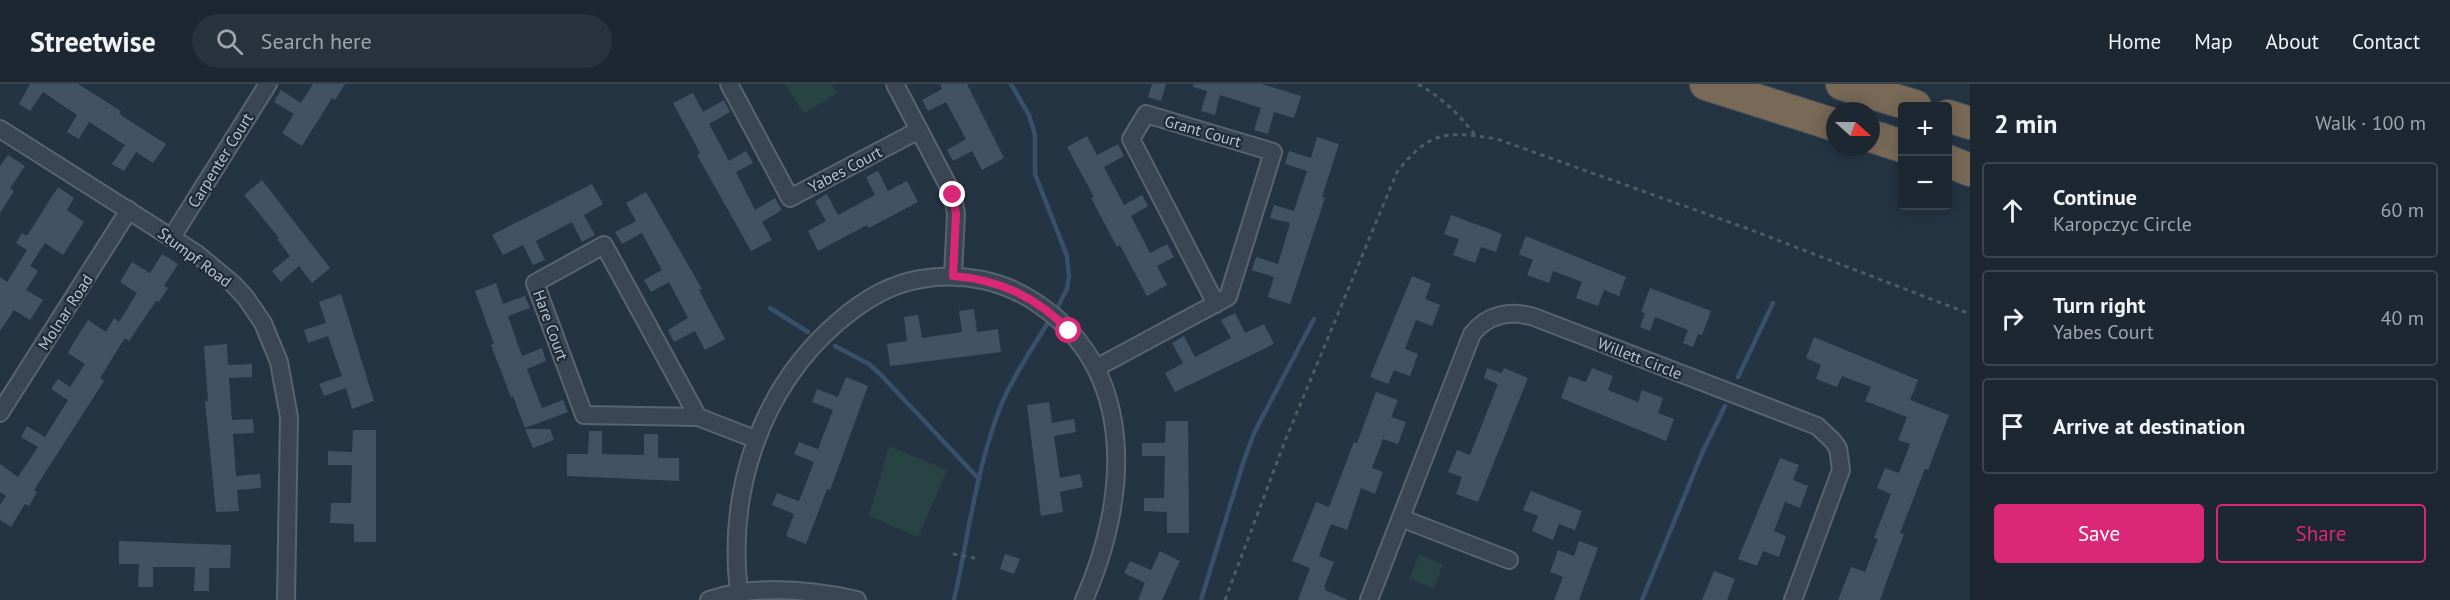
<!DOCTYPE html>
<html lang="en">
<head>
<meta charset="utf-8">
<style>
	body { margin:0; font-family:"PT Sans",sans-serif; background:#29333e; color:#f1f3f6 }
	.controls { position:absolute; right:18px; top:18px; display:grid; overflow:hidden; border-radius:6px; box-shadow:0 3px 15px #0003 }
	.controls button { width:54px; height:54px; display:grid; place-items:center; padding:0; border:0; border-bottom:2px solid #3a444d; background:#1c2732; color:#f1f3f6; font:30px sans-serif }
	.compass { position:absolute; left:1826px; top:18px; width:54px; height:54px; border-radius:50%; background:#1c2732; box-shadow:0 3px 15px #0003; rotate:111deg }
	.stop { position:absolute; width:18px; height:18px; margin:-14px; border:4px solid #db2777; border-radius:50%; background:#fff }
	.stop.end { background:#db2777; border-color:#fff; box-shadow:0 2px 6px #0008 }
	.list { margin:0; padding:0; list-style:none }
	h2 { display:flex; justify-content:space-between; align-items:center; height:78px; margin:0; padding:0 24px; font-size:26px }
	h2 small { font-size:20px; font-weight:400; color:#a0a5ac }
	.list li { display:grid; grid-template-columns:39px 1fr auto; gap:18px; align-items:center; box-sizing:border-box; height:96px; margin:0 12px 12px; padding:0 12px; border:2px solid #3a444d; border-radius:6px }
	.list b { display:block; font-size:22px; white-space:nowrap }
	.list p { margin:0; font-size:20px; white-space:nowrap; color:#a0a5ac }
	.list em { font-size:20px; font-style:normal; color:#a0a5ac }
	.actions { display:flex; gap:12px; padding:18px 24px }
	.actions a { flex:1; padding:14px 0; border:2px solid #db2777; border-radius:6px; text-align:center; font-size:21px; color:#db2777 }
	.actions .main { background:#db2777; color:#fff }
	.icon { flex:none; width:33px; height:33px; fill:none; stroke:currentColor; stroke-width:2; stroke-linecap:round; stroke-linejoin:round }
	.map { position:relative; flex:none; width:1970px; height:516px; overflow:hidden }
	header { display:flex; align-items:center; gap:36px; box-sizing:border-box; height:84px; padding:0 30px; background:#1c2732; border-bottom:2px solid #3a444d }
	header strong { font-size:28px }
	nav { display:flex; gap:33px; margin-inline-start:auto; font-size:21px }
	.search { width:420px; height:54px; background:#29333e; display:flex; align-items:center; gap:15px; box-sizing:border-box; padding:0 21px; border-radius:33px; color:#a0a5ac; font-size:22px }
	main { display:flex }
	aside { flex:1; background:#1c2732 }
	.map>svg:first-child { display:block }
	.green { fill:#284344 }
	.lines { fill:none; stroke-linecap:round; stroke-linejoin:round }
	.stream { stroke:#38516b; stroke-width:4.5 }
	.building { fill:#415362 }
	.street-casing { stroke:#586470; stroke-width:20 }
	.highway-casing { stroke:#45515d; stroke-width:34 }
	.path { stroke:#466061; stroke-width:3; stroke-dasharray:4.5 4.5; stroke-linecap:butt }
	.street { stroke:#3a4653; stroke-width:16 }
	.highway { stroke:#796957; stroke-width:32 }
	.route { stroke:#db2777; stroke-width:8 }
	.labels { text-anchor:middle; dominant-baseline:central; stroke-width:4.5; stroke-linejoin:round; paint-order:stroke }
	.street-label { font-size:16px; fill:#b7c1cd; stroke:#1f2b38 }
</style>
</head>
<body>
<header>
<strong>Streetwise</strong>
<div class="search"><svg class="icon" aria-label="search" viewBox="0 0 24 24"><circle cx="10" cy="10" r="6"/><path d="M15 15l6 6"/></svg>Search here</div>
<nav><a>Home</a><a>Map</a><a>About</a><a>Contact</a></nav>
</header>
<main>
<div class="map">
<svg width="1970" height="516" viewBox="0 0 1970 516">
	<rect width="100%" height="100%" fill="#253443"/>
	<g class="green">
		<path d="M785 0H831L837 9 804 30Z"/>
		<path d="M889 362 947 386 918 453 869 432Z"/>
		<path d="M1419 471 1443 480 1434 504 1409 495Z"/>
	</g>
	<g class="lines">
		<g class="stream">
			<path d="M1011 0 1029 31 1035 51V90L1067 172 1069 192 1067 205 1055 228"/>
			<path d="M770 224 808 248"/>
			<path d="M835 262 869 280 880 290 979 395"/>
			<path d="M1738 293 1773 219"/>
			<path d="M954 516C969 450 976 383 1002 319 1014 290 1034 262 1050 235"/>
			<path d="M1201 516 1244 376 1255 347 1314 235"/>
			<path d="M1642 516 1703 367 1725 322"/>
		</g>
	</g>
	<g class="building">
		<path d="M30 0H78L121 27 119 30 166 60 153 79 136 68 124 87 112 80 125 61 89 38 79 55 67 48 77 31 43 8 30 27 19 20Z"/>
		<path d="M313 0H345L335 16 332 14 302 62 282 49 294 30 274 18 281 6 301 19Z"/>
		<path d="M940 0H967L1004 74 982 86 972 67 953 77 947 66 966 55 946 18 928 27 922 16 942 5Z"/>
		<path d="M1152 0H1166L1161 17 1148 13Z"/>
		<path d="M1194 0H1262L1301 12 1294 34 1274 28 1268 50 1254 46 1261 24 1220 11 1215 31 1201 27 1207 7 1193 3Z"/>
		<path d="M693 9 703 28 724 16 730 28 709 40 729 77 746 67 753 79 736 88 755 126 775 114 782 126 762 138 772 156 751 167 697 71 700 69 673 19Z"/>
		<path d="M1087 52 1097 71 1118 60 1124 72 1104 83 1124 121 1142 111 1148 122 1131 132 1150 169 1167 160 1174 173 1157 182 1167 201 1147 212 1120 161 1117 163 1091 114 1094 113 1067 63Z"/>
		<path d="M1317 53 1339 60 1322 113 1325 114 1290 220 1268 213 1274 193 1252 186 1256 173 1278 180 1290 139 1270 134 1274 121 1294 127 1307 87 1285 80 1289 67 1311 74Z"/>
		<path d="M8 71 25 82 10 104 14 107 0 129V82Z"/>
		<path d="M878 87 888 107 907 97 918 118 869 144 867 141 818 167 808 147 826 137 815 117 827 110 838 131 875 111 866 93Z"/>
		<path d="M262 96 330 184 312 199 299 182 281 198 272 187 290 172 277 155 279 154 244 111Z"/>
		<path d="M592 100 603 120 584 131 595 151 582 158 572 138 536 157 545 176 533 181 523 161 503 171 492 151Z"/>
		<path d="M58 103 74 114 67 126 84 138 63 171 45 159 30 182 38 187 26 206 43 216 30 236 14 226 0 247V193L7 198 27 166 16 159 22 149 27 152Z"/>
		<path d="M646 108 702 205 699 206 725 255 705 266 695 247 674 258 668 246 688 234 669 198 651 208 644 196 662 186 642 149 622 160 615 148 636 137 626 119Z"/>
		<path d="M1451 131 1502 150 1496 168 1481 163 1475 179 1453 171 1459 155 1444 150Z"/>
		<path d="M1526 152 1626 193 1619 212 1604 206 1598 222 1576 214 1582 198 1553 187 1549 199 1527 191 1533 176 1519 170Z"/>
		<path d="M162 170 178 180 164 202 168 204 159 218 156 217 129 257 125 254 100 294 104 297 34 406 37 408 29 422 25 420 11 443 0 436V421L6 412 0 408V380L18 393 38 363 21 353 27 342 45 353 68 316 51 305 58 295 70 303 85 280 68 269 74 258 88 236 106 248 114 234 119 238 137 209 120 198 132 178 150 189Z"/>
		<path d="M1412 192 1431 200 1425 215 1440 221 1432 242 1416 236 1405 265 1418 270 1410 292 1394 286 1388 300 1370 293Z"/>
		<path d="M496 199 503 220 525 212 530 224 508 232 522 272 542 264 546 277 527 285 542 324 563 316 568 328 525 344 513 312 511 313 491 261 494 260 475 207Z"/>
		<path d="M1650 204 1711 227 1702 251 1698 250 1693 263 1683 259 1688 246 1655 233 1650 247 1640 243 1645 229 1641 228Z"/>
		<path d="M341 210 374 317 352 325 346 304 324 312 319 300 342 292 328 252 308 259 304 246 326 239 319 218Z"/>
		<path d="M974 225 977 248 998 245 1001 268 890 282 887 260 907 257 904 233 918 231 922 254 962 248 959 227Z"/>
		<path d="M1235 229 1245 249 1264 240 1274 260 1175 308 1165 289 1183 279 1172 259 1184 252 1195 273 1231 254 1221 236Z"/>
		<path d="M1814 253 1918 296 1910 316 1949 331 1928 386 1925 385 1900 449 1904 450 1880 516H1838L1851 483 1865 488 1878 455 1874 454 1891 410 1877 404 1885 384 1899 389 1910 360 1898 356 1907 333 1865 317 1871 303 1842 292 1837 303 1816 295 1821 281 1806 274Z"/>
		<path d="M227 260 228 281 252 280V293L229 294 232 336 253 335 254 349 233 350 236 392 260 390 261 404 237 406 239 427 216 428 205 317H208L204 262Z"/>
		<path d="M1487 284 1502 289 1504 284 1528 294 1478 418 1456 410 1462 393 1448 388 1457 366 1470 371 1498 300 1484 294Z"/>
		<path d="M1592 284 1613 292 1608 306 1638 318 1642 306 1663 314 1658 329 1674 335 1666 357 1561 314 1569 292 1586 298Z"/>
		<path d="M846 293 868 302 830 406 827 405 806 460 786 452 794 430 772 421 777 409 799 417 814 378 794 370 799 358 818 365 833 326 812 318 817 305 838 313Z"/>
		<path d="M1376 308 1398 316 1391 333 1406 338 1398 360 1383 355 1372 384 1383 388 1375 410 1361 404 1347 446 1331 440 1319 472 1334 478 1324 503H1326L1325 506 1348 516H1298L1310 484 1292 477 1316 418 1329 423 1354 358 1357 359Z"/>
		<path d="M1049 318 1052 339 1074 335 1076 348 1054 352 1060 394 1080 390 1083 403 1060 408 1063 428 1041 432 1027 321Z"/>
		<path d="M1166 337H1188L1189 449H1167V428L1144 427V414H1164L1165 372H1142V359H1165Z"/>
		<path d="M525 345H550L554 356 533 364Z"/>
		<path d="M353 346H376V458H354V440L330 439 331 419H351L352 381H328V367L352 368Z"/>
		<path d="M589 347H602V370L644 371V350H658V374H679V397L567 392V370H588Z"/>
		<path d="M1780 374 1799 381 1793 396 1808 402 1800 424 1785 418 1774 447 1786 452 1779 473 1763 467 1757 482 1738 475Z"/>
		<path d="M1531 407 1582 427 1575 446 1559 440 1553 456 1532 447 1538 432 1523 426Z"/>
		<path d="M119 457 231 461 230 484H209V507H194L195 483H153V503H138L139 480H119Z"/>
		<path d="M1579 457 1598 464 1579 516H1554L1563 493 1550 488 1558 466 1574 472Z"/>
		<path d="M1160 467 1180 477 1162 516H1138L1145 499 1124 489 1130 477 1151 486Z"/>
		<path d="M1005 470 1020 475 1014 490 1000 485Z"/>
		<path d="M1714 487 1735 495 1727 516H1702Z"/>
	</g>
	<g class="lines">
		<defs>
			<g id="street">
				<path d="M729 0 790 114 919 46"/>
				<path d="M895 0 953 111 956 130 953 192"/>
				<path d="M0 45 197 170 233 200 246 214 263 239 279 278 289 333 286 516"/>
				<path d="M172 153 268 0"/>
				<path d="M1096 284 1228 213 1273 68 1146 30 1131 55 1216 220"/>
				<path d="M0 329 129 126"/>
				<path d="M698 333 584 331 535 199 604 161 698 333 755 355"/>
				<path d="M1401 434 1509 476"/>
				<path d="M739 508C727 408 760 305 838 238 862 217 889 200 921 195 961 188 1004 196 1038 220 1139 288 1128 417 1084 516"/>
				<path d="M709 516C755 500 811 506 857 516"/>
				<path d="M1369 516 1472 250C1488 230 1510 226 1534 233L1817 342 1832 356 1838 364 1841 386 1793 516"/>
			</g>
			<g id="highway">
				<path d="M1706 0 1835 41"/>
				<path d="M1842 0 1915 22"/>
				<path d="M1948 32 1970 39"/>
				<path d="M1871 52 1902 62"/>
				<path d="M1948 77 1970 86"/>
			</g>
		</defs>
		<use href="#street" class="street-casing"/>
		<use href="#highway" class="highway-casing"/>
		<g class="path">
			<path d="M1418 0C1442 14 1458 29 1475 51"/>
			<path d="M953 470 975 474"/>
			<path d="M1225 516 1285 357 1397 88C1430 46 1447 47 1497 55L1746 144 1970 230"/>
		</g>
		<use href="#street" class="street"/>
		<use href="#highway" class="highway"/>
	</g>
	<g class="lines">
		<path class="route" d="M953 111 956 130 953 192C998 195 1039 214 1069 247"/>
	</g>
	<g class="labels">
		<g class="street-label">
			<text transform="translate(1203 47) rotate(16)">Grant Court</text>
			<text transform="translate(220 76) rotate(-58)">Carpenter Court</text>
			<text transform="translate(845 85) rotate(-28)">Yabes Court</text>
			<text transform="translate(195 173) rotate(37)">Stumpf Road</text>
			<text transform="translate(65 228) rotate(-57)">Molnar Road</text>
			<text transform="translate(551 241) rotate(70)">Hare Court</text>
			<text transform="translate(1640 274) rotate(21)">Willett Circle</text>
		</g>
	</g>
</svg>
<div class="controls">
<button>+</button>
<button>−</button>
</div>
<svg class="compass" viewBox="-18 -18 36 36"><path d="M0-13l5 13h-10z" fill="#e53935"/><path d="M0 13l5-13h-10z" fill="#a0a5ac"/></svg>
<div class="stop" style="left:1069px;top:247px"></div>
<div class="stop end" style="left:953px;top:111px"></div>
</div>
<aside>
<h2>2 min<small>Walk · 100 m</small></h2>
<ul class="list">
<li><svg class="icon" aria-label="ahead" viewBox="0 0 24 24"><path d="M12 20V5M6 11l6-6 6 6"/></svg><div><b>Continue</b><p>Karopczyc Circle</p></div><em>60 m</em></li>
<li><svg class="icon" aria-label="right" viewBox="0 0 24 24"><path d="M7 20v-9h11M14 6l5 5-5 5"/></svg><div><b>Turn right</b><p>Yabes Court</p></div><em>40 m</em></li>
<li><svg class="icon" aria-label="arrive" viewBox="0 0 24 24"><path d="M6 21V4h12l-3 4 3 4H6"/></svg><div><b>Arrive at destination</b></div></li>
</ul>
<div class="actions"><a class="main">Save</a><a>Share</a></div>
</aside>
</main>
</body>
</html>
